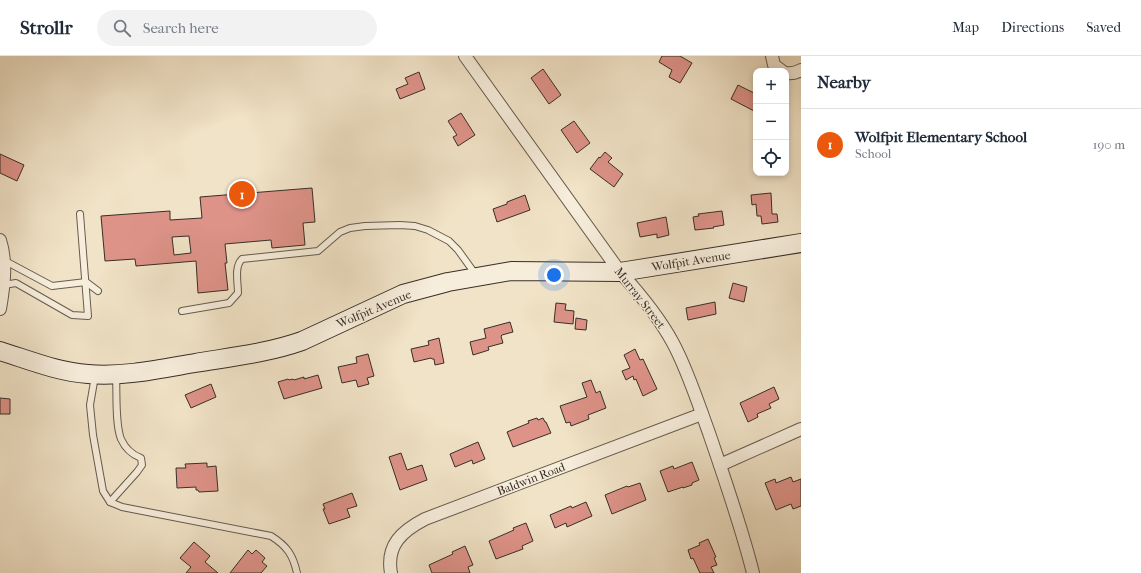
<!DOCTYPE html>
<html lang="en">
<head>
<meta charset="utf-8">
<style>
	body { margin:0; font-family:"IM FELL French Canon",serif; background:#f2f2f3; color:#1f2937 }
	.controls { position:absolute; right:12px; top:12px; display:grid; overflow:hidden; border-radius:8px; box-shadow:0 2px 6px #0003 }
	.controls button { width:36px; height:36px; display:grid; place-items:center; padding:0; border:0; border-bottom:1px solid #e0e1e3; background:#fff; color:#1f2937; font:20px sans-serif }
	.you { position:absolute; left:554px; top:219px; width:14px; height:14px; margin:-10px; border:3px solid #fff; border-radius:50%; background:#1a73e8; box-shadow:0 0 0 6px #1a73e833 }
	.badge { display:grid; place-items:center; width:26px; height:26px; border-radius:50%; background:#ea580c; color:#fff; font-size:13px; font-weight:700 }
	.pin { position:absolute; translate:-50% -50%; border:2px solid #fff; box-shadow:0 1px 4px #0006 }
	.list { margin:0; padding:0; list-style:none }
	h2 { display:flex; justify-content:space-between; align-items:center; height:52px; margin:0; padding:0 16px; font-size:17px }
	h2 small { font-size:13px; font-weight:400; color:#747a83 }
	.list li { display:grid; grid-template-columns:26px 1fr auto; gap:12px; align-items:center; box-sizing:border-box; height:72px; padding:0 16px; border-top:1px solid #e0e1e3 }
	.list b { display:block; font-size:15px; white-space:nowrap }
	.list p { margin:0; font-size:13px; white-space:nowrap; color:#747a83 }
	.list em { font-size:13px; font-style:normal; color:#747a83 }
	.icon { flex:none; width:22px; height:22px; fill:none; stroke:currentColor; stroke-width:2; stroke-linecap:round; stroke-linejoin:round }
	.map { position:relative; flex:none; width:801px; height:517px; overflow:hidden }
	header { display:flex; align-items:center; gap:24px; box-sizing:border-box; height:56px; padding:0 20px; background:#fff; border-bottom:1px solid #e0e1e3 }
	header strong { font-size:19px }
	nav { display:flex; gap:22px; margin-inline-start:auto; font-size:14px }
	.search { width:280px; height:36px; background:#f2f2f3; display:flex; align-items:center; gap:10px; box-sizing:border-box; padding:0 14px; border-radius:22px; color:#747a83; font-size:15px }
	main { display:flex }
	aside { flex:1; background:#fff }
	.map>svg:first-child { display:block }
	.building { fill:#de9389; stroke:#382e27; fill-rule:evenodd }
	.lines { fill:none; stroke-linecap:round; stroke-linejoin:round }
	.lane-casing { stroke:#665b4f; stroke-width:8 }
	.street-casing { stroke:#665b4f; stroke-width:14 }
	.secondary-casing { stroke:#382e27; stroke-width:20 }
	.lane { stroke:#f6eddb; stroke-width:6 }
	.street { stroke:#f6eddb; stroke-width:12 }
	.secondary { stroke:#f6eddb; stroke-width:18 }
	.labels { text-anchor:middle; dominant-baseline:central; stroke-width:3; stroke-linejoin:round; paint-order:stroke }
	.street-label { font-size:12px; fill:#382e27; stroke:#f6eddb }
</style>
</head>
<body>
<header>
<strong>Strollr</strong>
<div class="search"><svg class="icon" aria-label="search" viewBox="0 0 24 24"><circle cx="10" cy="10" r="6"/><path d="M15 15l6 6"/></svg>Search here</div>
<nav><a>Map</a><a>Directions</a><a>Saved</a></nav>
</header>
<main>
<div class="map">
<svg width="801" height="517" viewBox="0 0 801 517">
	<rect width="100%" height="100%" fill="#f1e3c7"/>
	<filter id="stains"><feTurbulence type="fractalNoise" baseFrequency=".005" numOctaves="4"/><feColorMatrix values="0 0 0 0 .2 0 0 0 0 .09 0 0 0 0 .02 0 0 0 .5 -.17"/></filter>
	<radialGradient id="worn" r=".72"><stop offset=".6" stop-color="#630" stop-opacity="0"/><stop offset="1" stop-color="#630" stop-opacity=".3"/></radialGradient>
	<g class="building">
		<path d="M662 0H680L692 7 680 27 669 21 672 14 659 6Z"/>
		<path d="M543 13 561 39 549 48 531 22Z"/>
		<path d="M419 16 425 33 400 43 396 33 408 28 405 22Z"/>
		<path d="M738 29 756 38V56L731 43Z"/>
		<path d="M461 57 475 79 458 90 453 81 457 79 448 65Z"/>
		<path d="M574 65 590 87 577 97 561 74Z"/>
		<path d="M605 96 612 102 608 106 623 118 614 131 590 113 599 101 600 102Z"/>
		<path d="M0 98 24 109 17 125 0 117Z"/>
		<path d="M312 132 315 166 303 167 305 189 272 192 271 184 225 188 227 207H225L228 234 198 237 196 205 136 210 135 203 105 205 101 160 170 155V164L202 162 200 141ZM189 180 191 197 174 199 172 181Z"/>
		<path d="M771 137 772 158H777L778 166 762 168 761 160H757L756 148 752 149 751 139Z"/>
		<path d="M525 139 530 154 497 166 493 153 507 148V146Z"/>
		<path d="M722 155 724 169 713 171 714 172 695 174 693 161 699 160 698 158Z"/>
		<path d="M666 161 669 179 657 182V178L640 181 637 167Z"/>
		<path d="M733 227 747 231 744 246 729 242Z"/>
		<path d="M715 246 716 258 688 264 686 252Z"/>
		<path d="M556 247 566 248 565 254 574 255 573 268 554 266Z"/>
		<path d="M576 262 587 264 586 274 575 273Z"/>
		<path d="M510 266 513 276 502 279 501 280 503 287 488 291 489 294 473 299 470 286 486 282 484 273Z"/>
		<path d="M439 282 444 307 435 309 434 303H432L431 302 414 306 411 293 429 289 428 285Z"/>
		<path d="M635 293 640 304 643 303 657 333 643 340 636 323 634 324 633 320 626 324 622 315 630 312 624 299Z"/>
		<path d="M368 298 374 320 367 322 369 328 358 331 356 324 342 327 338 311 357 307 356 301Z"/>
		<path d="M318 319 322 332 284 343 278 326 288 323 289 324 293 323 294 324 304 321V323Z"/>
		<path d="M591 324 596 337 600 335 606 352 588 359 589 363 571 370 570 366 566 367 560 350 587 341 582 327Z"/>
		<path d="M211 328 216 341 191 352 185 339Z"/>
		<path d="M774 331 779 343 769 348 771 352 757 358 758 361 748 366 740 347Z"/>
		<path d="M0 342 10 343V358H0Z"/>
		<path d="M537 362 538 364 543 362 545 366H546L551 377 513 391 507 376 529 367 528 365Z"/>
		<path d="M478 386 485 403 473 408 472 404 455 411 450 398Z"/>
		<path d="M401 397 407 414 422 409 427 424 400 434 389 401Z"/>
		<path d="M692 406 699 424 692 427V429L683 432V431L668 436 660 415 673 410 674 413Z"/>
		<path d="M207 407V411L216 410 218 435 199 436 198 434H196V431L177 432 176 412H186L185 408Z"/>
		<path d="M791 421 793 426 801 423V450L793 453 791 448 776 454 765 427 775 423 776 427Z"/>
		<path d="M640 427 646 444 612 458 605 439 627 430 628 431Z"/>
		<path d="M352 437 357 450 347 453 350 461 329 468 323 453H325L323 448Z"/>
		<path d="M586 446 592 460 567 471 566 467 555 472 550 459 571 450 572 452Z"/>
		<path d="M526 467 533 485 522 490 523 493 496 503 489 485 514 474 513 472Z"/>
		<path d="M708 483 716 501 714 502 717 509 711 511 714 517H700L693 502 691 503 688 494 700 489 699 487Z"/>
		<path d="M194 486 210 500 205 506 218 517H186L191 511 180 502Z"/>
		<path d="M465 490 473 509 468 511 470 517H432L429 509 453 498 452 496Z"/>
		<path d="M248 494 252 498 256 494 265 502 262 506 267 510 261 517H230Z"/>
	</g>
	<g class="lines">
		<defs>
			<g id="lane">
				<path d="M4 207H9L52 230 86 226 98 235"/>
				<path d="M4 229 16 227 72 259 88 260 80 158"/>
				<path d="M182 255 229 247 238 237C238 226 234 211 242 203L318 195 340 176 350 172 365 170 400 169 415 170 428 174 449 185 458 194 476 219"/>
				<path d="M95 320 90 349 93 379 103 435 110 446 122 451 271 480C287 490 293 499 297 517"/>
				<path d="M110 446 137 416 142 409 141 402C133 399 125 392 121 383 115 368 117 337 116 320"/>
			</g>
			<g id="street">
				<path d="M465 0 620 216C640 238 659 261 673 287 688 315 698 347 709 377 725 424 741 469 753 517"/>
				<path d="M772 0 774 9 782 15"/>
				<path d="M786 17C792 18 796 17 801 14"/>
				<path d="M0 184C7 206 4 230 0 253"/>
				<path d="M720 409 801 373"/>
				<path d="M391 517C386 489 402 475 425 463L702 358"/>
			</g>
			<path id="secondary" d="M0 295C29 304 58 316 88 318 124 321 160 313 195 307 231 301 268 297 302 285L403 238 448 226 511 215 620 216 801 187"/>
		</defs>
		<use href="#lane" class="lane-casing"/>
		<use href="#street" class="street-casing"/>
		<use href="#secondary" class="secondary-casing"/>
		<use href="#lane" class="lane"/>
		<use href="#street" class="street"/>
		<use href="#secondary" class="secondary"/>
	</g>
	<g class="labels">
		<g class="street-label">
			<text transform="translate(691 205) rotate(-9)">Wolfpit Avenue</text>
			<text transform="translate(640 242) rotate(52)">Murray Street</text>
			<text transform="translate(374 253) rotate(-23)">Wolfpit Avenue</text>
			<text transform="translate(531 423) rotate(-21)">Baldwin Road</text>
		</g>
	</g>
	<rect width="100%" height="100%" filter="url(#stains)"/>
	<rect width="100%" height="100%" fill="url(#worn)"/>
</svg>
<div class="controls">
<button>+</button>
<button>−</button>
<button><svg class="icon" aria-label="locate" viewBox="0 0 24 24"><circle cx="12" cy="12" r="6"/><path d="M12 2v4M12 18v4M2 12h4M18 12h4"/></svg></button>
</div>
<div class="you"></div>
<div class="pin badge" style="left:242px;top:138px">1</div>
</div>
<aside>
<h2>Nearby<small></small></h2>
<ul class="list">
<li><span class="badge">1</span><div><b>Wolfpit Elementary School</b><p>School</p></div><em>190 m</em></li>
</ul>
</aside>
</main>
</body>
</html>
